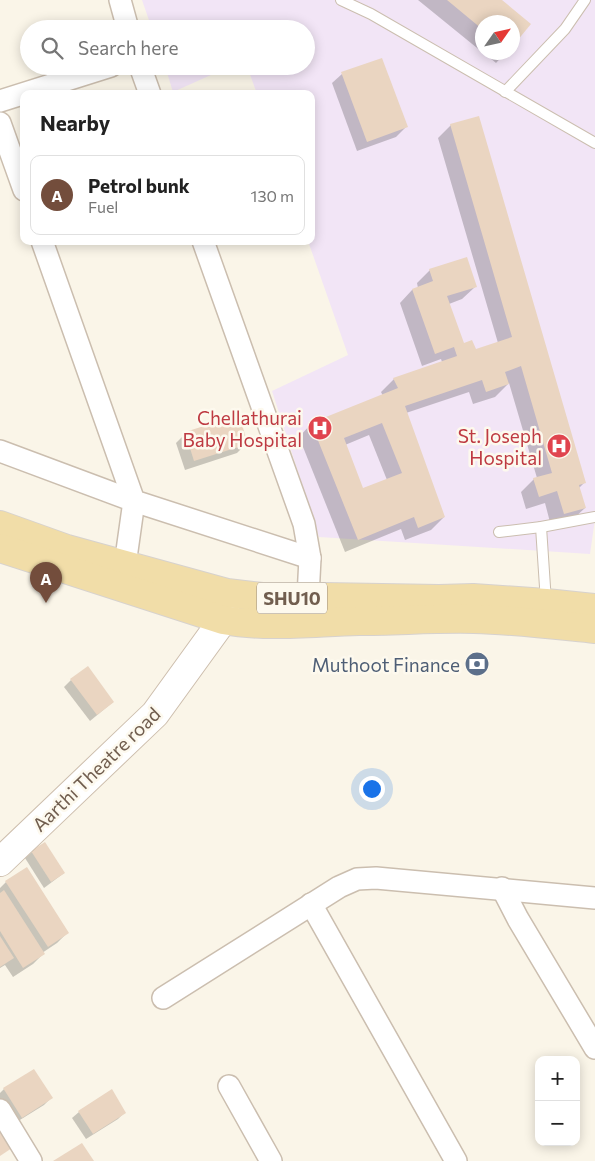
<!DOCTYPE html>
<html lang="en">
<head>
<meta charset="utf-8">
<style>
	body { margin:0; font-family:Commissioner,sans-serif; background:#f6f6f6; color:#222 }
	.controls { position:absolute; right:15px; bottom:15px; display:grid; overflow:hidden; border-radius:10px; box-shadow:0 2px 12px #0003 }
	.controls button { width:45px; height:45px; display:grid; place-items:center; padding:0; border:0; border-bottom:1px solid #e0e0e0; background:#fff; color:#222; font:25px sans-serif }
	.compass { position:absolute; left:475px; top:15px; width:45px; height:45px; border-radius:50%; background:#fff; box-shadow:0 2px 12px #0003; rotate:56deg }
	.you { position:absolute; left:371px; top:788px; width:18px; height:18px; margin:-12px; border:4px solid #fff; border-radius:50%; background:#1a73e8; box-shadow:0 0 0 8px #1a73e833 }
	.badge { display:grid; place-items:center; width:32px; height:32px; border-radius:50%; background:#734d3c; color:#fff; font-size:16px; font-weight:700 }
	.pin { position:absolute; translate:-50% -41px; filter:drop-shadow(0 1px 2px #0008) }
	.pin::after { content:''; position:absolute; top:26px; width:18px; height:15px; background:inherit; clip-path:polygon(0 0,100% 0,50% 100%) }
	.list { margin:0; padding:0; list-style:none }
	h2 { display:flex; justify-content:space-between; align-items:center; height:65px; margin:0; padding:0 20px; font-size:21px }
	h2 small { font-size:16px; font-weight:400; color:#767676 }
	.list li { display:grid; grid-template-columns:32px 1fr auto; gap:15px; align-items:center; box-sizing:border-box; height:80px; margin:0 10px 10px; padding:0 10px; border:1px solid #e0e0e0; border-radius:10px }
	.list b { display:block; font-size:19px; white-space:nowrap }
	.list p { margin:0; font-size:16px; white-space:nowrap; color:#767676 }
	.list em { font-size:16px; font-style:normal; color:#767676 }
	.icon { flex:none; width:28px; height:28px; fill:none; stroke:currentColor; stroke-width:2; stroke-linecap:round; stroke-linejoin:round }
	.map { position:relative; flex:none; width:595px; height:1161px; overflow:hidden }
	.search { position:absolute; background:#fff; box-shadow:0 2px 12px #0003; left:20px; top:20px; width:295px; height:55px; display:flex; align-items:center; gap:12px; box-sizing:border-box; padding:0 18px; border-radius:28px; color:#767676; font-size:19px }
	.panel { position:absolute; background:#fff; box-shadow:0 2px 12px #0003; left:20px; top:90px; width:295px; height:155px; border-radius:10px }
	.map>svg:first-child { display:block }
	.education { fill:#f2e5f6; fill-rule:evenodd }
	.shadow { fill:#0003; fill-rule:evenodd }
	.building { fill:#ead5c1; fill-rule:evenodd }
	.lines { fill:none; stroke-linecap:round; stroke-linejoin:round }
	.service-casing { stroke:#cbbeaf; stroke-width:12 }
	.minor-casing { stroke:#cbbeaf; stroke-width:24 }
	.secondary-casing { stroke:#cdbead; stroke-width:30 }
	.primary-casing { stroke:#d7d2ce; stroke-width:30 }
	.service { stroke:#fff; stroke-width:10 }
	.minor { stroke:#fff; stroke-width:21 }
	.secondary { stroke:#fff; stroke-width:28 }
	.primary { stroke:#f1dda8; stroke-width:28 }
	.labels { text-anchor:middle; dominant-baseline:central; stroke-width:5; stroke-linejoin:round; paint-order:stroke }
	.shield { fill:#fdf9ee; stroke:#9b8c7f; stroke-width:1 }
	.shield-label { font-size:18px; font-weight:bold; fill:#715e4f }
	.health-label { font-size:19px; fill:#be3a42; stroke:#fdf9ee; text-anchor:end }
	.service-label { font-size:19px; fill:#4e5e75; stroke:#fdf9ee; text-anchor:end }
	.street-label { font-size:19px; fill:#715e4f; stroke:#fdf9ee }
</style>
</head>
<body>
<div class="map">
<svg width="595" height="1161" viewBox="0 0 595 1161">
	<rect width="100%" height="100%" fill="#faf5e8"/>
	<g class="education">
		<path d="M142 0H595V519L590 554 319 537 272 391 348 355 308 241H311V94H257L247 66H306V29H152ZM482 22H512V52H482Z"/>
		<path d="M165 66H231L173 92Z"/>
	</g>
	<g class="shadow">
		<path d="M418 0H500L512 22H482V52Z"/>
		<path d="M483 52H506L496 63Z"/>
		<path d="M342 74 406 127 396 137 357 151 332 83Z"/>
		<path d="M451 125 585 482 579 488 585 508 572 520 551 526 545 503 526 509 521 492 534 479 537 478 509 383 495 397 473 404 469 392 406 413 444 517 431 530 405 540 401 529 345 552 299 437 311 424 383 396 381 392 394 379 442 362 441 359 422 366 400 303 412 290 418 288 417 283 430 270 475 287 462 299 449 304 463 345 475 351 498 343 438 138ZM369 435 387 480 362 489 345 445Z"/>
		<path d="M186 433 247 443 237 453 185 470 176 443Z"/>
		<path d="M71 680 113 702 90 721 64 687Z"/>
		<path d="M32 852 64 873 44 888 25 858Z"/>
		<path d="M6 882 67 933 57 943 42 953 43 954 33 964 13 977 5 965 0 968V888Z"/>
		<path d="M4 1089 51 1098 44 1105 15 1123 0 1100V1093Z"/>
		<path d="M79 1112H125L118 1119 86 1139 72 1118Z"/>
	</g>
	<g class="building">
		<path d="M447 0H502L531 24 512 47V22H482V29Z"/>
		<path d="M382 58 408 127 367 142 341 72Z"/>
		<path d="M479 116 586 483 579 485 586 508 564 514 557 491 539 497 533 478 552 473 521 366 505 372 509 384 486 392 482 380 405 406 445 517 418 528 414 517 358 540 311 423 398 388 393 378 457 356 454 347 435 354 412 289 433 281 429 269 467 257 477 287 447 296 464 343 472 340 476 349 512 337 450 124ZM382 423 402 473 363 488 344 438Z"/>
		<path d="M239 415 248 444 194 461 185 432Z"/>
		<path d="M88 666 114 702 97 715 70 679Z"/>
		<path d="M45 842 65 873 51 882 31 851Z"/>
		<path d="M27 867 69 933 48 947 5 881Z"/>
		<path d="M4 890 45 954 23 968 0 931V893Z"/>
		<path d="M0 936 14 958 0 967Z"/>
		<path d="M34 1069 53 1098 22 1118 3 1088Z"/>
		<path d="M112 1089 126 1113 93 1134 78 1111Z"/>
		<path d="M5 1130 15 1146 0 1156V1133Z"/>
		<path d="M82 1143 94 1161H53Z"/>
	</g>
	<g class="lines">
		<defs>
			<g id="service">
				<path d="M341 0 371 14 595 143"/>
				<path d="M505 92 565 29 585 0"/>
				<path d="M541 527 546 602"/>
				<path d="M499 532 541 527 595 517"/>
			</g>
			<g id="minor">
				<path d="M120 0 128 29"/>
				<path d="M140 66 150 94"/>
				<path d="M0 101 111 66"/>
				<path d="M0 123 24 190"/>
				<path d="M42 241 134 501 310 558"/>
				<path d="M203 241 304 524 310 558 308 597"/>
				<path d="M0 451 134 501 125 565"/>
				<path d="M502 888 518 919 595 1048"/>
				<path d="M311 904 456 1161"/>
				<path d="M163 998 339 887 357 879 376 878 595 898"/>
				<path d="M229 1086 271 1161"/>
				<path d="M0 1110 31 1161"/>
			</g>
			<path id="secondary" d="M0 862 155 714 223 620 226 597"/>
			<g id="primary">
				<path d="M0 525 67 549 227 593 281 599 325 597 439 599 473 598 546 603 595 608"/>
				<path d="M0 548 223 620C268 628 314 622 359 621 397 621 436 618 474 619 514 620 555 625 595 629"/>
			</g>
		</defs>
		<use href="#service" class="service-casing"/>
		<use href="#minor" class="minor-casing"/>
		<use href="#secondary" class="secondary-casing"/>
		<use href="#primary" class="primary-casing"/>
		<use href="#service" class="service"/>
		<use href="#minor" class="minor"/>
		<use href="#secondary" class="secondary"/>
		<use href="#primary" class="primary"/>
	</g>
	<defs>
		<symbol id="hospital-disc" viewBox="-11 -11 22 22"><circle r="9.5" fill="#e0444e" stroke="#fdf9ee"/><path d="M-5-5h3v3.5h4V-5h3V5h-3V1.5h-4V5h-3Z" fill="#fff"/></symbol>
		<symbol id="bank-disc" viewBox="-11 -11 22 22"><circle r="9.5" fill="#5c6f8a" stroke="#fdf9ee"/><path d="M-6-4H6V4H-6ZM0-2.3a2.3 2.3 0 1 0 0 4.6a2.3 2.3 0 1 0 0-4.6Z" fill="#fff"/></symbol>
	</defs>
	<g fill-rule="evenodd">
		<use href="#hospital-disc" x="306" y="414" width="28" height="28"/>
		<use href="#hospital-disc" x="545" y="432" width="28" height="28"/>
		<use href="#bank-disc" x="463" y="650" width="28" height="28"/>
	</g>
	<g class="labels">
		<rect class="shield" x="257" y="582.5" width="70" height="31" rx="4"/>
		<g class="shield-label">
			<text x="292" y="598">SHU10</text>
		</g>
		<g class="health-label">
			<text x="302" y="417">Chellathurai<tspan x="302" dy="22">Baby Hospital</tspan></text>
			<text x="542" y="435">St. Joseph<tspan x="542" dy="22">Hospital</tspan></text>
		</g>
		<g class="service-label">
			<text x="460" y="664">Muthoot Finance</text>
		</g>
		<g class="street-label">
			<text transform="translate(96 769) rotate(-44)">Aarthi Theatre road</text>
		</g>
	</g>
</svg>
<div class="controls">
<button>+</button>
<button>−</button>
</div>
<svg class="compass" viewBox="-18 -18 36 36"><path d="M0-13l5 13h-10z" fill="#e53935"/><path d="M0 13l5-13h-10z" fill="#767676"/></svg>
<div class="you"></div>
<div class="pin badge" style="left:46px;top:603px">A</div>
<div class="search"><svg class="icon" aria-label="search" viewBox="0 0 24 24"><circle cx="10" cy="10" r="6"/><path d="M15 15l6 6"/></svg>Search here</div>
<section class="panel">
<h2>Nearby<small></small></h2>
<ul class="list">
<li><span class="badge">A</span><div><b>Petrol bunk</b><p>Fuel</p></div><em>130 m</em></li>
</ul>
</section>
</div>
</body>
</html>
